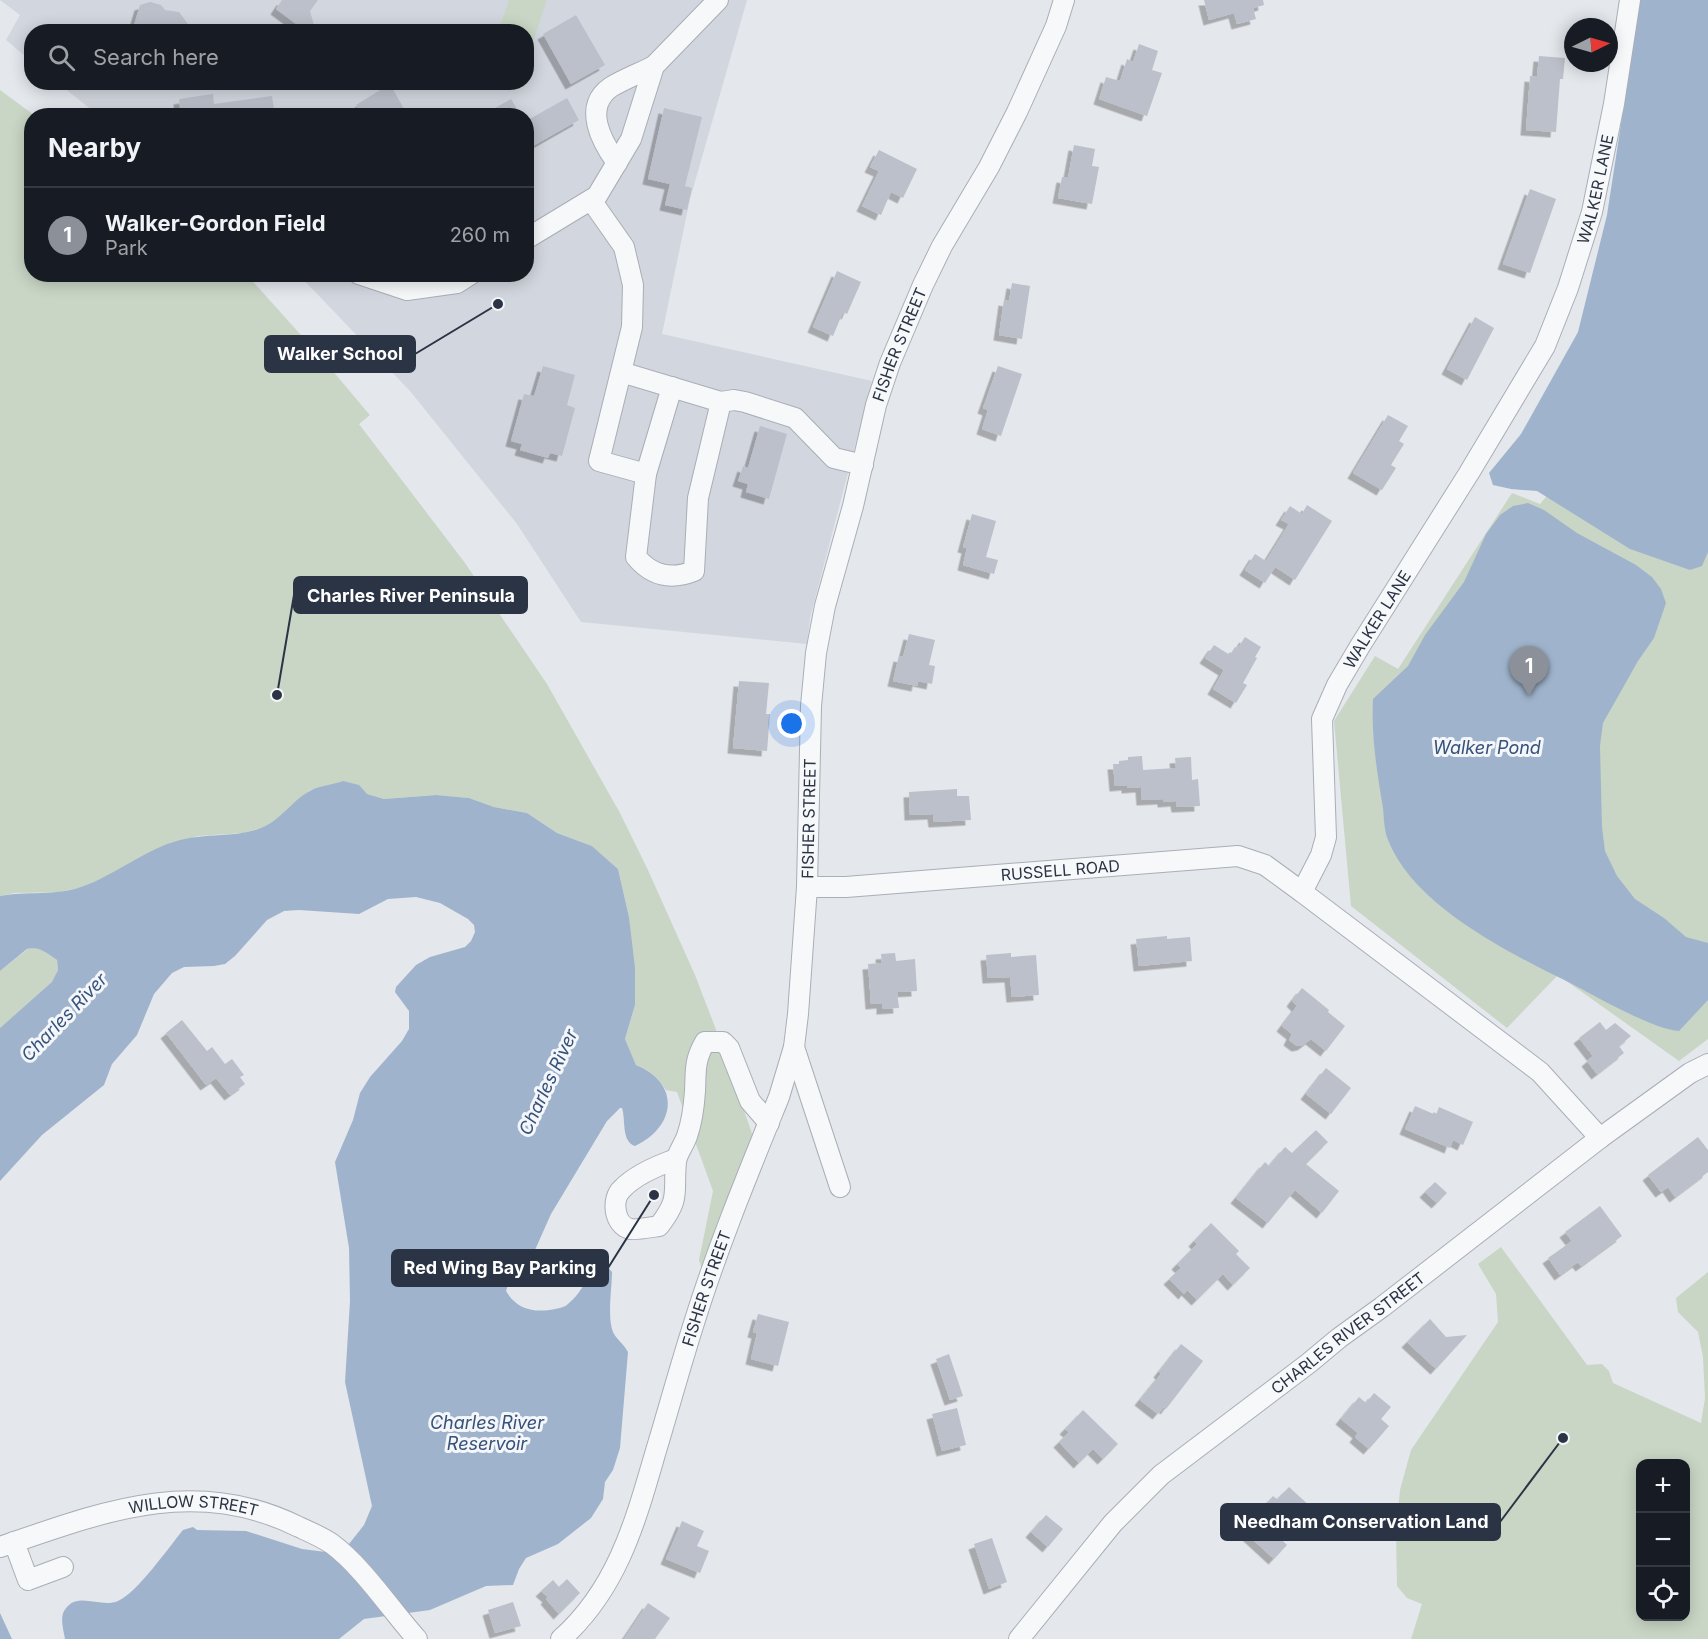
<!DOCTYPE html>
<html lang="en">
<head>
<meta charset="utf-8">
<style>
	body { margin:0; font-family:Inter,sans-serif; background:#242831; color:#f1f3f6 }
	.controls { position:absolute; right:18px; bottom:18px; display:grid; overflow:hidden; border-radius:12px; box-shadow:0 3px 15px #0003 }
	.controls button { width:54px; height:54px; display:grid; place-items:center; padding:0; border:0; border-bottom:2px solid #363941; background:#171b24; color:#f1f3f6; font:30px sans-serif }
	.compass { position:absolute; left:1564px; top:18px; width:54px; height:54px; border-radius:50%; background:#171b24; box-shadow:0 3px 15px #0003; rotate:85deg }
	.you { position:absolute; left:792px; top:724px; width:21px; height:21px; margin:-15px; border:4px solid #fff; border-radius:50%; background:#1a73e8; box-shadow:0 0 0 9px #1a73e833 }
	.badge { display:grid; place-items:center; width:39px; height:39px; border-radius:50%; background:#8c9099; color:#fff; font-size:20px; font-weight:700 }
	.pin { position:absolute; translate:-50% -50px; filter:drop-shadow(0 2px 3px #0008) }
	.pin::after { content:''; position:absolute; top:32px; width:21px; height:18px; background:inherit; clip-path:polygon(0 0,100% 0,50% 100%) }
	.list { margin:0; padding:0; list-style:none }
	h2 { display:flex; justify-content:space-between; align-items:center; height:78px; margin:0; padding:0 24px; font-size:26px }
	h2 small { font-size:20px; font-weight:400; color:#9ea1a6 }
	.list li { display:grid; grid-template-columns:39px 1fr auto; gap:18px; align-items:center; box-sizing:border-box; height:96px; padding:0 24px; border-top:2px solid #363941 }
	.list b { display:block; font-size:22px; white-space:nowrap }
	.list p { margin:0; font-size:20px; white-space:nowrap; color:#9ea1a6 }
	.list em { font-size:20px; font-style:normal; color:#9ea1a6 }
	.icon { flex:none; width:33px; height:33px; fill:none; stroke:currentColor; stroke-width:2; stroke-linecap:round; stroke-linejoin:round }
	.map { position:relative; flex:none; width:1708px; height:1639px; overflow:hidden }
	.search { position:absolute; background:#171b24; box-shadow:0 3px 15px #0003; left:24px; top:24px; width:510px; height:66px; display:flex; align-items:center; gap:15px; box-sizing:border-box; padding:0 21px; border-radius:24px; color:#9ea1a6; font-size:22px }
	.panel { position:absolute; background:#171b24; box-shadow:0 3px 15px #0003; left:24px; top:108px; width:510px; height:174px; border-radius:24px }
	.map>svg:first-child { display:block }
	.built { fill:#d2d6de }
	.green { fill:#c9d6c5; fill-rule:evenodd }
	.water { fill:#9fb4cc }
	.building { fill:#bbc0ca; filter:url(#shadow) }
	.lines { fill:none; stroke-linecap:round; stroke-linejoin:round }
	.minor-casing { stroke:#a9aeb7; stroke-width:22 }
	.minor { stroke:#f7f8fa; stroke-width:20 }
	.labels { text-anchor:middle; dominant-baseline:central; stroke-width:6; stroke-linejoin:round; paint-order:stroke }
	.street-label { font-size:16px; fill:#2b3445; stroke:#f4f6f9 }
	.water-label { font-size:18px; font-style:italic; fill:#34527a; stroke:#f4f6f9 }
	.leader { fill:none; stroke:#2b3445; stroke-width:2 }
	.callout-dot { fill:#2b3445; stroke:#f4f6f9; stroke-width:2 }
	.callout { fill:#2b3445; stroke:#2b3445; stroke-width:2 }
	.callout-label { font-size:18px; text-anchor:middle; font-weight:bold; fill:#fff }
</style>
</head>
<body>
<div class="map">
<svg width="1708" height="1639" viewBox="0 0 1708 1639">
	<defs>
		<filter id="shadow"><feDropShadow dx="-5.5" dy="5.5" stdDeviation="0" flood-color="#0004"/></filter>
	</defs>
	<rect width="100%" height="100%" fill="#e4e7ec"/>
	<path class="built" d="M0 0H747L690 199 662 334 872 381 810 618 807 644 581 622 517 524 410 391 299 275 526 274V116L98 115 58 83 526 82V32H32L31 61 6 40 20 15Z"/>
	<g class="green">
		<path d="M509 0H547L527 59 526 32 498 31Z"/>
		<path d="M0 90 34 115 32 116V274L247 275 327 364 368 413 370 415 359 424 465 563 547 684 620 813 647 868 695 975 715 1027 756 1145 705 1279 699 1260 713 1191 677 1092 666 1090C658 1077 651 1071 636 1065L625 1039 635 1005 629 917 618 869 592 846 557 833 527 813 494 807 469 798 436 795 384 799 367 794 323 788 310 790 283 815 262 828 243 833 198 836 154 851 101 879 79 888 60 892 15 893 0 896Z"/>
		<path d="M1676 343 1708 379V1039L1679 1061 1558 975 1507 1028 1351 906 1334 721 1375 656 1398 669 1512 493 1540 504Z"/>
		<path d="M33 948 42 950 57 960 58 970 53 982 0 1028V971L28 949Z"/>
		<path d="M1501 1247 1587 1365 1602 1364 1609 1371 1613 1383 1701 1423 1705 1398 1703 1357 1698 1332 1678 1312 1676 1298 1708 1272V1639H1411L1422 1604 1407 1598 1397 1586 1396 1532 1400 1490 1411 1450 1498 1322 1496 1294 1478 1264ZM1640 1464H1686V1616H1640Z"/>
	</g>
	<g class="water">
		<path d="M1637 0H1708V552L1702 566 1690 570 1630 549 1537 491 1511 489 1493 485 1489 473 1521 434 1578 332 1607 215 1629 72Z"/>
		<path d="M1528 503 1544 510 1577 533 1636 565 1652 577 1661 589 1666 603 1654 638 1638 661 1603 723 1600 746 1602 827 1605 851 1617 876 1635 899 1664 918 1686 937 1708 943V1000L1679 1031C1655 1030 1597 997 1574 985 1512 954 1415 908 1388 840 1384 830 1384 818 1383 808 1377 772 1371 736 1373 699L1408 666 1425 635 1464 582 1486 534 1500 515 1513 506Z"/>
		<path d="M343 781 359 785 367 794 384 799 436 795 469 798 494 807 527 813 557 833 592 846 618 869 629 917 635 968V1005L625 1039 636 1065C681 1083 676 1127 635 1146 621 1141 626 1120 622 1108H620L607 1121 551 1214 535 1250 510 1279 506 1291C517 1310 535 1313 555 1309 560 1308 565 1307 568 1304 580 1294 586 1282 592 1268L608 1267 612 1272C612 1288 607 1317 613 1332 616 1339 624 1344 628 1352L620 1448 613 1470 605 1482 603 1499 591 1518 558 1544 526 1558 519 1569 513 1585 486 1586 430 1610 364 1619 339 1639H65C63 1627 58 1614 69 1605 81 1594 103 1608 118 1601 137 1593 169 1547 183 1530L193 1527 197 1530 246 1531 302 1549 326 1552 340 1549 349 1544 364 1525 372 1506 345 1382 350 1301 349 1248 335 1162 353 1120 360 1093 370 1077 402 1041 409 1029V1011L395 992 396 987 416 965 430 957 465 947 471 941 475 932 474 925 468 919 440 903 416 897 388 899 359 914 299 910 284 911 267 920 235 956 225 964 214 966 184 967 172 973 154 994 137 1035 112 1064 104 1085 42 1135 0 1181V1028L52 982 58 970 57 960C48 954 39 946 27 949L0 971V896C27 891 56 896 81 887 116 875 145 849 180 840 207 833 236 838 261 828 282 819 291 802 308 792 317 786 332 785 343 781Z"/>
		<path d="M0 1613 12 1639H0Z"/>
	</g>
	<g class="building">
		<path d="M282 0H318L310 11 316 32H307L276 9Z"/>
		<path d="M1204 0H1263L1264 5 1253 8 1256 19 1237 24 1234 13 1209 20Z"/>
		<path d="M150 2 161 5 165 10 179 12 194 32H132L140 5Z"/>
		<path d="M576 15 605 65 571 84 543 34Z"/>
		<path d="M1139 44 1158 51 1152 70 1162 73 1147 116 1099 99 1106 77 1120 81 1127 59 1133 62Z"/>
		<path d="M1539 56 1565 58 1563 79H1560L1556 132 1526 130 1530 76 1537 77Z"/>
		<path d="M390 84 408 116H362L356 105Z"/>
		<path d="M213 94 214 104 272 96 275 116H181L179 99Z"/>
		<path d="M567 98 579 120 526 150V121Z"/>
		<path d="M511 99 521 116H481Z"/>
		<path d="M664 108 702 117 685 186 692 188 687 210 665 205 670 184 648 179Z"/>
		<path d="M1074 145 1095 149 1092 166 1099 167 1092 204 1058 198 1062 177 1068 178Z"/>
		<path d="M879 150 917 169 903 198 891 192 881 215 862 206 879 171 870 167Z"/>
		<path d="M1530 189 1556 199 1530 273 1503 264Z"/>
		<path d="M837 271 861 282 847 314 843 312 833 336 813 327Z"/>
		<path d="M1012 283 1030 286 1022 339 999 335 1004 300 1009 301Z"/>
		<path d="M1475 317 1494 328 1467 380 1447 369Z"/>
		<path d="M543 366 575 375 567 405 575 408 562 456 550 453 548 458 520 450 522 444 511 441 524 394 534 396Z"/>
		<path d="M998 366 1022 374 1001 436 982 429 988 410 983 408Z"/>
		<path d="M1388 415 1408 426 1399 441 1404 444 1391 465 1396 468 1382 490 1353 473Z"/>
		<path d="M760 426 787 434 769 499 746 492 748 484 738 481 743 466 748 468Z"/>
		<path d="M1307 505 1332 521 1295 580 1266 561 1289 524 1281 520 1290 506 1302 514Z"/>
		<path d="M972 514 996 521 986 557 998 560 994 574 963 565 967 548 963 547Z"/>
		<path d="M1255 554 1275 567 1265 583 1245 570Z"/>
		<path d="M909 634 935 640 929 665 935 666 932 684 918 681 917 686 893 681 899 656 903 657Z"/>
		<path d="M1245 637 1261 647 1255 657 1257 658 1243 683 1247 685 1236 703 1213 689 1224 670 1205 658 1214 645 1230 655 1235 647 1238 648Z"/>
		<path d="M739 681 769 683 766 714H770L767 751 733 748Z"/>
		<path d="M1142 756 1143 770 1176 768 1175 758 1191 757 1192 780 1198 779 1200 806 1177 807 1176 801 1163 802V799L1142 800 1141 787 1127 788V785L1115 786 1113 764H1119V761L1128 760V757Z"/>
		<path d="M957 789V796H969L971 820 934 822 933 814 910 815 909 792Z"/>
		<path d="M1167 936V939L1190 937 1192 961 1139 966 1136 939Z"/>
		<path d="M895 953 896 961 915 959 917 991 897 992 899 1008 882 1009V1003L871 1004 868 964 882 963 881 954Z"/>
		<path d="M1011 953V957L1036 955 1039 995 1012 997 1010 977 988 978 986 955Z"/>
		<path d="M1302 988 1329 1010 1328 1012 1345 1026 1326 1051 1311 1039 1303 1045 1297 1046 1289 1040 1292 1034 1282 1026 1297 1006 1292 1001Z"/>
		<path d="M182 1020 207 1051 212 1047 225 1064 232 1059 244 1075 240 1077 245 1084 230 1095 216 1078 206 1085 166 1033Z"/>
		<path d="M1600 1022 1606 1030 1615 1023 1631 1036 1619 1046 1624 1053 1597 1074 1587 1061 1593 1056 1579 1038Z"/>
		<path d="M1326 1068 1351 1088 1331 1114 1306 1094Z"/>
		<path d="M1415 1106 1436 1115 1439 1107 1473 1122 1463 1145 1453 1140 1450 1148 1405 1129Z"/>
		<path d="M1316 1130 1328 1142 1306 1164 1339 1191 1322 1213 1295 1190 1268 1223 1236 1198 1265 1162 1269 1166 1285 1147 1292 1153Z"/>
		<path d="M1698 1137 1708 1150V1172L1675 1197 1668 1187 1661 1192 1648 1175Z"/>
		<path d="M1435 1182 1447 1193 1437 1203 1425 1192Z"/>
		<path d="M1600 1206 1622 1236 1581 1266 1578 1262 1560 1275 1548 1258 1572 1241 1565 1232Z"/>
		<path d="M1211 1223 1239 1251 1236 1254 1250 1268 1233 1285 1223 1274 1197 1300 1187 1290 1184 1294 1169 1279 1181 1268 1177 1264 1197 1244 1194 1241Z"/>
		<path d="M758 1314 789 1322 778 1366 751 1359 757 1333 753 1332Z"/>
		<path d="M1430 1319 1446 1337 1467 1335 1436 1369 1407 1342Z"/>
		<path d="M1181 1344 1203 1361 1166 1409 1164 1407 1158 1414 1140 1400 1161 1374 1159 1372Z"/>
		<path d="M949 1354 963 1396 950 1400 936 1359Z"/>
		<path d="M1374 1393 1391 1407 1381 1419 1389 1426 1369 1449 1355 1437 1358 1433 1341 1419 1359 1397 1366 1403Z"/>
		<path d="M957 1408 966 1445 942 1451 932 1414Z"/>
		<path d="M1083 1410 1118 1444 1103 1459 1093 1449 1079 1463 1059 1442 1069 1432 1065 1429Z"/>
		<path d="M1289 1487 1312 1508 1282 1540 1287 1545 1274 1559 1248 1535 1260 1522 1254 1516 1273 1496 1277 1499Z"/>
		<path d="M1046 1515 1063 1529 1048 1547 1031 1532Z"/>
		<path d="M682 1521 704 1531 697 1546 709 1551 700 1573 666 1559Z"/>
		<path d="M992 1538 1007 1582 989 1589 974 1544Z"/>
		<path d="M567 1579 580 1593 559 1614 546 1599 548 1597 541 1591 553 1580 559 1587Z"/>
		<path d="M513 1602 521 1626 495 1633 488 1610Z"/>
		<path d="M648 1603 670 1618 655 1639H624Z"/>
	</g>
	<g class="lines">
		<defs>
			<g id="minor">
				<path d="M617 163C602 142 582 107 611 87 624 79 640 73 654 66"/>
				<path d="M591 200 624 247 633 285 632 327 599 461 646 474 636 557C652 576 671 580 694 571L698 498 721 402 621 372"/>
				<path d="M526 239 597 196 631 139 654 66 718 0"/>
				<path d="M359 274 407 290 457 283 471 274"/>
				<path d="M721 402 734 400 745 402 795 418 834 458 863 465"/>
				<path d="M646 474 672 387"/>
				<path id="s1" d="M807 887H846L1238 856 1265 865 1302 892"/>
				<path d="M794 1047 840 1187"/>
				<path id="s2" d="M1600 1138 1540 1072 1302 892 1321 855 1326 837 1322 719 1337 685 1360 646 1469 473 1545 346 1568 288 1592 212 1614 104 1630 0"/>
				<path d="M676 1159C659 1165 634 1176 622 1189 611 1199 614 1225 630 1229 636 1230 652 1227 659 1226 681 1198 673 1193 676 1162 677 1153 684 1145 687 1136 692 1122 694 1106 695 1091 696 1071 694 1061 705 1042H723L729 1048 750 1101 769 1123"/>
				<path d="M14 1542 28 1580 63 1567"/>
				<path id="s3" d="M0 1547C102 1512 195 1475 299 1527 310 1532 322 1537 332 1544 363 1567 391 1610 417 1639"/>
				<path id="s4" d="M561 1639C617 1589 635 1523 655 1454 668 1411 680 1367 694 1323 718 1246 749 1171 779 1097L794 1047 798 1014 807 887 811 706 816 653 825 606 853 506 876 405 890 363 923 285 942 246 989 167 1017 112 1056 26 1064 0"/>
				<path id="s5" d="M1019 1639 1113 1523 1161 1475 1309 1363 1339 1338 1382 1307 1600 1138 1690 1073 1708 1064"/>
			</g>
		</defs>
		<use href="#minor" class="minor-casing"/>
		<use href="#minor" class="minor"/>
	</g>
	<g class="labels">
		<g class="street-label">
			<text stroke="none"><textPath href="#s2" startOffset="1166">WALKER LANE</textPath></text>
			<text stroke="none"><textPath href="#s4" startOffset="1356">FISHER STREET</textPath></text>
			<text stroke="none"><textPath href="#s2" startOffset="680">WALKER LANE</textPath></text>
			<text stroke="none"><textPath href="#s4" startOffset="870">FISHER STREET</textPath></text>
			<text stroke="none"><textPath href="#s1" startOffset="254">RUSSELL ROAD</textPath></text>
			<text stroke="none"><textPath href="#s4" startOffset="384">FISHER STREET</textPath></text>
			<text stroke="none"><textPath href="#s5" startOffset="452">CHARLES RIVER STREET</textPath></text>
			<text stroke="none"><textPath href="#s3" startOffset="200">WILLOW STREET</textPath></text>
		</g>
		<g class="water-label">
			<text x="1487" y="747">Walker Pond</text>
			<text transform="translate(64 1017) rotate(-46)">Charles River</text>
			<text transform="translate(548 1082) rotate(-65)">Charles River</text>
			<text x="487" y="1422">Charles River<tspan x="487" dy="21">Reservoir</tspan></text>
		</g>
	</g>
	<path class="leader" d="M498 304L415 354M277 695L294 595M654 1195L608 1268M1563 1438L1500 1522"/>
	<g class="callout-dot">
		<circle cx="498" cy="304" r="6"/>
		<circle cx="277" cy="695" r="6"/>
		<circle cx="654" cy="1195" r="6"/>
		<circle cx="1563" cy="1438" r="6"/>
	</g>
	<g class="callout">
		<rect x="265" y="336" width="150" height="36" rx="6"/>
		<rect x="294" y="577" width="233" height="36" rx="6"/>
		<rect x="392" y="1250" width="216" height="36" rx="6"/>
		<rect x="1221" y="1504" width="279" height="36" rx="6"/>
	</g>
	<g class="callout-label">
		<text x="340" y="360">Walker School</text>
		<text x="411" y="602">Charles River Peninsula</text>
		<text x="500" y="1274">Red Wing Bay Parking</text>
		<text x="1361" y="1528">Needham Conservation Land</text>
	</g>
</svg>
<div class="controls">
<button>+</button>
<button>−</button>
<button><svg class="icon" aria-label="locate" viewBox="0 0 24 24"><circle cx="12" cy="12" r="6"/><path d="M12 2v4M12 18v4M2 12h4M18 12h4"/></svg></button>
</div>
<svg class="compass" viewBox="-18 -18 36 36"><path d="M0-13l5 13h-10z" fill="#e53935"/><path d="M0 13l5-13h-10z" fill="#9ea1a6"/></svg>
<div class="you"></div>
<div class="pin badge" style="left:1529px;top:696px">1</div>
<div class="search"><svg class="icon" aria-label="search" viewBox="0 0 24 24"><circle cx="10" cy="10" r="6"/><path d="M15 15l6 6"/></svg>Search here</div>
<section class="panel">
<h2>Nearby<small></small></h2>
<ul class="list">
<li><span class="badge">1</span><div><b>Walker-Gordon Field</b><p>Park</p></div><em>260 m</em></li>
</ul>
</section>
</div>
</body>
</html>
